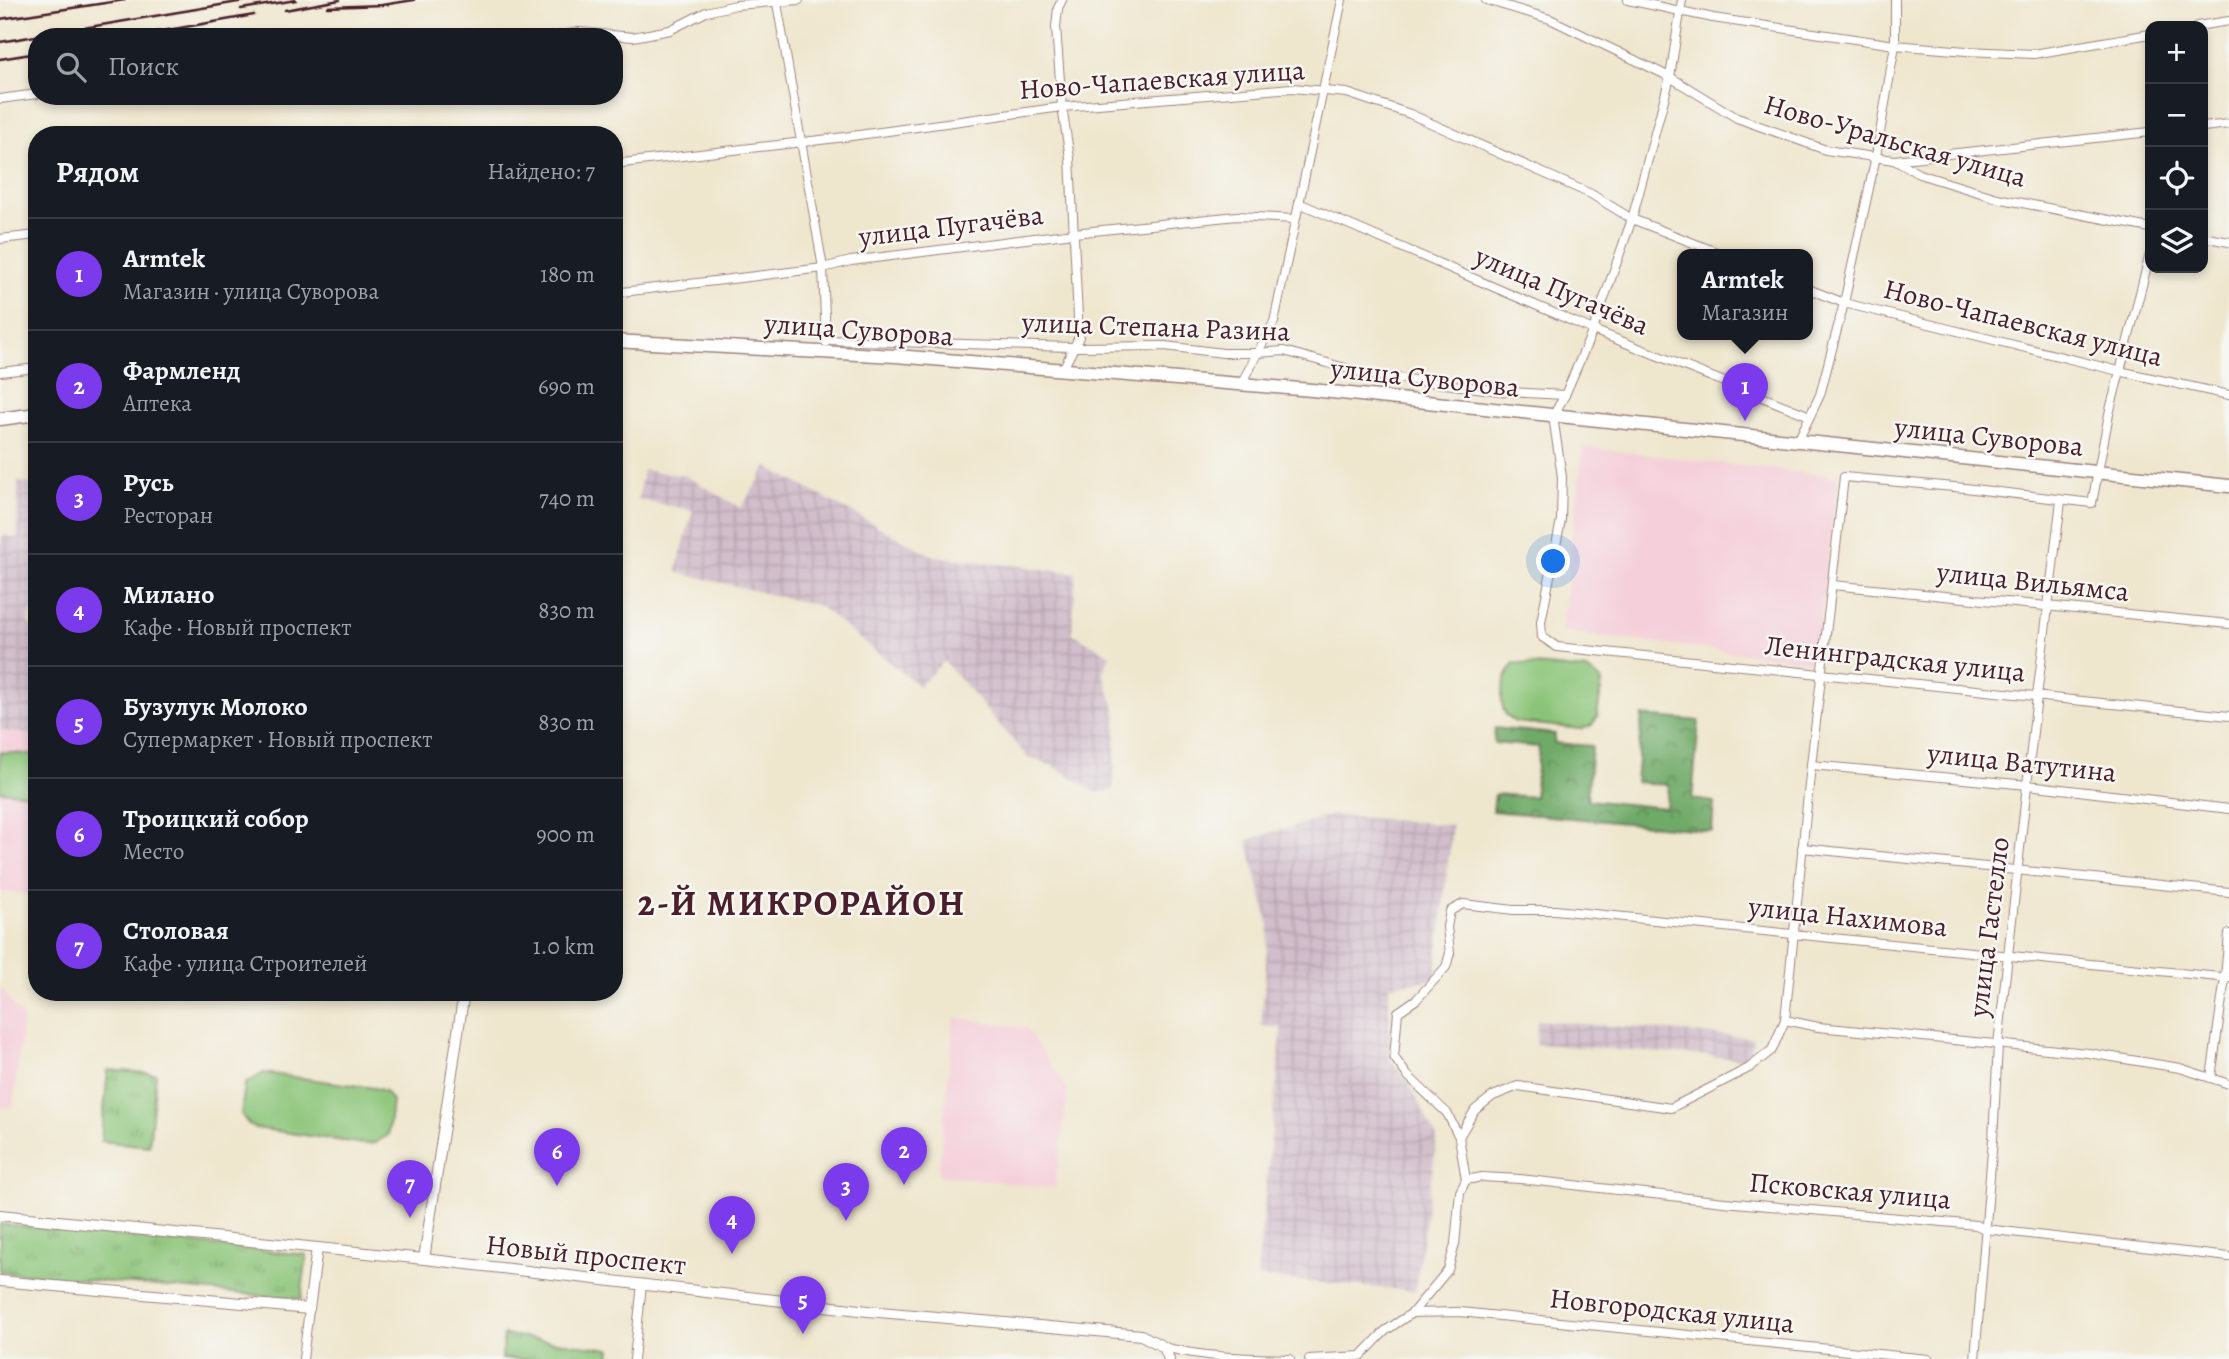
<!DOCTYPE html>
<html lang="ru">
<head>
<meta charset="utf-8">
<style>
	body { margin:0; font-family:Alegreya,serif; background:#242831; color:#f1f3f6 }
	.controls { position:absolute; right:21px; top:21px; display:grid; overflow:hidden; border-radius:14px; box-shadow:0 4px 10px #0003 }
	.controls button { width:63px; height:63px; display:grid; place-items:center; padding:0; border:0; border-bottom:2px solid #363941; background:#171b24; color:#f1f3f6; font:35px sans-serif }
	.you { position:absolute; left:1554px; top:562px; width:24px; height:24px; margin:-18px; border:5px solid #fff; border-radius:50%; background:#1a73e8; box-shadow:0 0 0 10px #1a73e833 }
	.badge { display:grid; place-items:center; width:46px; height:46px; border-radius:50%; background:#7c3aed; color:#fff; font-size:23px; font-weight:700 }
	.pin { position:absolute; translate:-50% -58px; filter:drop-shadow(0 2px 4px #0008) }
	.pin::after { content:''; position:absolute; top:37px; width:24px; height:21px; background:inherit; clip-path:polygon(0 0,100% 0,50% 100%) }
	.popup { position:absolute; left:1677px; top:249px; width:136px; height:91px; box-sizing:border-box; display:grid; place-content:center; border-radius:14px; background:#171b24; filter:drop-shadow(0 2px 5px #0005); font-size:23px; white-space:nowrap; color:#9ea1a6 }
	.popup b { font-size:26px; color:#f1f3f6 }
	.popup::after { content:''; position:absolute; left:50%; top:100%; margin-left:-14px; border:14px solid transparent; border-top-color:#171b24 }
	.list { margin:0; padding:0; list-style:none }
	h2 { display:flex; justify-content:space-between; align-items:center; height:91px; margin:0; padding:0 28px; font-size:30px }
	h2 small { font-size:23px; font-weight:400; color:#9ea1a6 }
	.list li { display:grid; grid-template-columns:46px 1fr auto; gap:21px; align-items:center; box-sizing:border-box; height:112px; padding:0 28px; border-top:2px solid #363941 }
	.list b { display:block; font-size:26px; white-space:nowrap }
	.list p { margin:0; font-size:23px; white-space:nowrap; color:#9ea1a6 }
	.list em { font-size:23px; font-style:normal; color:#9ea1a6 }
	.icon { flex:none; width:38px; height:38px; fill:none; stroke:currentColor; stroke-width:2; stroke-linecap:round; stroke-linejoin:round }
	.map { position:relative; flex:none; width:2229px; height:1359px; overflow:hidden }
	.search { position:absolute; background:#171b24; box-shadow:0 4px 10px #0003; left:28px; top:28px; width:595px; height:77px; display:flex; align-items:center; gap:18px; box-sizing:border-box; padding:0 24px; border-radius:28px; color:#9ea1a6; font-size:26px }
	.panel { position:absolute; background:#171b24; box-shadow:0 4px 10px #0003; left:28px; top:126px; width:595px; height:875px; border-radius:28px }
	.map>svg:first-child { display:block }
	.built { fill:#f5cfda }
	.industrial { fill:url(#industrial-grid) }
	.grass { fill:#8bc478; stroke:#6a7252; stroke-width:2 }
	.forest { fill:url(#forest-crowns); stroke:#5d644a; stroke-width:2 }
	.park { fill:url(#park-tufts); stroke:#6a7252; stroke-width:2 }
	.lines { fill:none; stroke-linecap:round; stroke-linejoin:round }
	.minor-casing { stroke:#9c827c; stroke-width:10 }
	.tertiary-casing { stroke:#9c827c; stroke-width:12 }
	.primary-casing { stroke:#9c827c; stroke-width:15 }
	.minor { stroke:#fff; stroke-width:8 }
	.tertiary { stroke:#fff; stroke-width:10 }
	.primary { stroke:#fff; stroke-width:12 }
	.rail { stroke:#4a1f2b; stroke-width:2.5 }
	.labels { text-anchor:middle; dominant-baseline:central; stroke-width:5; stroke-linejoin:round; paint-order:stroke }
	.street-label { font-size:28px; fill:#4a1f2b; stroke:#f6f6f2 }
	.district-label { font-size:35px; font-weight:bold; letter-spacing:2px; fill:#4a1f2b; stroke:#f6f6f2 }
</style>
</head>
<body>
<div class="map">
<svg width="2229" height="1359" viewBox="0 0 2229 1359">
	<defs>
		<pattern id="industrial-grid" width="8" height="8" patternUnits="userSpaceOnUse" patternTransform="scale(1.75)"><rect width="8" height="8" fill="#d1bdcb"/><path d="M0 4h8M4 0v8" fill="none" stroke="#b5a2ae"/></pattern>
		<pattern id="forest-crowns" width="20" height="18" patternUnits="userSpaceOnUse" patternTransform="scale(1.75)"><rect width="20" height="18" fill="#70aa68"/><path d="M2 6a3 3 0 1 1 6 0M12 15a3 3 0 1 1 6 0" fill="none" stroke="#5e8a56"/></pattern>
		<pattern id="park-tufts" width="24" height="20" patternUnits="userSpaceOnUse" patternTransform="scale(1.75)"><rect width="24" height="20" fill="#8bc478"/><path d="M3 7l-1-3M5 7V3M7 7l1-3M15 17l-1-3M17 17v-4M19 17l1-3" fill="none" stroke="#749f63"/></pattern>
	</defs>
	<rect width="100%" height="100%" fill="#f6f6f2"/>
	<filter id="ink" filterUnits="userSpaceOnUse"><feTurbulence type="fractalNoise" baseFrequency=".0143" numOctaves="2"/><feDisplacementMap in="SourceGraphic" scale="14" xChannelSelector="R" yChannelSelector="G"/><feConvolveMatrix kernelMatrix="1 2 1 2 8 2 1 2 1" color-interpolation-filters="sRGB"/></filter>
	<filter id="wash" filterUnits="userSpaceOnUse"><feTurbulence type="fractalNoise" baseFrequency=".00686" numOctaves="4" result="noise"/><feDisplacementMap in="SourceGraphic" scale="28" xChannelSelector="R" yChannelSelector="G"/><feGaussianBlur stdDeviation="1.57" result="paint"/><feColorMatrix in="noise" values="0 0 0 0 0 0 0 0 0 0 0 0 0 0 0 0 0 1.4 0 .05"/><feComposite in="paint" operator="in"/></filter>
	<g filter="url(#wash)">
		<rect width="100%" height="100%" fill="#efe6ce"/>
		<g class="built">
			<path d="M1583 447 1838 477 1816 662 1561 632Z"/>
			<path d="M35 721 37 722V896L0 891V730L33 735Z"/>
			<path d="M0 986 23 1019 13 1108 0 1107Z"/>
			<path d="M954 1017 1026 1028 1068 1090 1055 1188 938 1175Z"/>
		</g>
		<g class="industrial">
			<path d="M767 467 933 556 1076 573 1072 633 1110 655 1103 672 1117 715 1113 790 1096 792 1052 765 1028 758 944 661 919 686 819 606 676 572 693 510 638 500 643 470 686 476 741 508Z"/>
			<path d="M18 482 37 485V599L27 622 37 629V722H35L33 735 0 730V546L3 535 17 538Z"/>
			<path d="M1332 815 1452 825 1435 980 1389 985 1390 1059 1407 1080 1437 1138 1415 1291 1257 1277 1282 1027 1261 1026 1269 925 1247 840Z"/>
			<path d="M1537 1020 1610 1026 1753 1038 1750 1059 1536 1044Z"/>
		</g>
		<g class="grass">
			<path d="M1514 663 1587 670 1602 681 1597 717 1591 726 1581 729 1516 722C1493 712 1502 680 1514 663Z"/>
			<path d="M0 752 37 755V795L0 791Z"/>
			<path d="M264 1073 374 1088 385 1091 392 1101 388 1135 375 1143 364 1144 256 1128 249 1125 241 1114 245 1084Z"/>
		</g>
		<path class="forest" d="M1642 716 1699 721 1692 799 1714 802 1712 831 1493 811 1495 794 1534 797 1539 747 1494 743 1495 728 1555 734 1554 743 1592 746 1587 800 1666 808 1668 785 1636 782Z"/>
		<g class="park">
			<path d="M108 1070 156 1074 149 1146 101 1141Z"/>
			<path d="M0 1224 307 1255 301 1299 0 1272Z"/>
			<path d="M504 1335 611 1349 610 1359H502Z"/>
		</g>
	</g>
	<g filter="url(#ink)">
		<g class="lines">
			<defs>
				<g id="minor">
					<path d="M1062 0 1058 8 1056 27 1062 107 1070 158 1079 337 1063 369"/>
					<path d="M1486 0 1550 19 1670 77 1737 118 1826 150 1894 160 1919 174 1997 198 2150 228"/>
					<path d="M1628 0 1713 18 1895 45 1966 51 2034 54 2150 34"/>
					<path d="M1682 0 1670 77 1632 219 1593 330 1565 395 1553 416 1562 477 1561 520 1541 622 1542 637 1557 647 2229 716"/>
					<path d="M777 3 823 268 826 342"/>
					<path d="M2197 26 2229 21"/>
					<path d="M551 37 579 32 633 37 670 30 706 12 736 5 799 0"/>
					<path d="M0 99 37 94"/>
					<path d="M2203 127 2229 124"/>
					<path d="M1894 160 2150 132"/>
					<path d="M614 164 837 138 1062 107 1292 88 1347 93 1410 114 1591 194 1632 219 1724 255"/>
					<path d="M1299 203 1593 330 1810 416"/>
					<path d="M2203 237 2229 242"/>
					<path d="M0 239 37 235"/>
					<path d="M1808 289 1844 303 2119 371 2229 395"/>
					<path d="M614 293 823 268 851 261 1074 233 1237 216 1295 219"/>
					<path d="M825 340 1073 347 1165 346 1223 353H1257L1284 351 1367 374 1508 392 1565 395"/>
					<path d="M0 372 37 368"/>
					<path d="M1241 384 1274 322 1342 0"/>
					<path d="M1798 441 1820 395 1844 303 1876 156 1895 45V0"/>
					<path d="M1832 585 2229 624"/>
					<path d="M1811 765 2028 785 2229 809"/>
					<path d="M1802 848 2229 892"/>
					<path d="M1785 1020 1818 1027 2088 1053 2180 1068 2229 1084"/>
					<path d="M2211 1078 2225 977 2229 934"/>
					<path d="M1459 1137 1475 1110 1493 1096 1518 1086 1671 1108 1749 1068 1772 1050 1785 1020 1811 765 1844 477 1965 488 2092 503 2109 414 2150 254"/>
					<path d="M1466 1180 1482 1177 1520 1179 1724 1202 1976 1225 1985 1229 2229 1257"/>
					<path d="M1412 1313 1460 1312 1928 1359"/>
					<path d="M1164 1347C1205 1358 1248 1358 1290 1359"/>
					<path d="M303 1359 309 1309"/>
					<path d="M634 1359 642 1284"/>
					<path d="M1309 1359 1361 1356 1385 1331 1412 1313 1448 1270 1455 1244 1460 1192 1466 1180 1459 1137 1447 1113 1407 1075 1394 1057 1398 1012 1417 999 1446 967 1450 953 1447 927 1450 911 1463 904 1514 910H1555L2229 978"/>
					<path d="M1975 1359 1993 1139 1998 1045 2037 696 2061 501"/>
				</g>
				<g id="tertiary">
					<path d="M0 1215 424 1259 868 1311 1141 1335 1164 1347 1169 1359"/>
					<path d="M424 1259 464 992"/>
					<path d="M0 1281 309 1309 317 1248"/>
				</g>
				<g id="primary">
					<path d="M614 341 896 356 1312 390 2229 486"/>
					<path d="M0 419 37 414"/>
				</g>
			</defs>
			<use href="#minor" class="minor-casing"/>
			<use href="#tertiary" class="tertiary-casing"/>
			<use href="#primary" class="primary-casing"/>
			<use href="#minor" class="minor"/>
			<use href="#tertiary" class="tertiary"/>
			<use href="#primary" class="primary"/>
			<g class="rail">
				<path d="M328 7 382 5 414 0"/>
				<path d="M241 9 296 0"/>
				<path d="M285 10 340 0"/>
				<path d="M0 19 125 0"/>
				<path d="M128 37 254 15"/>
				<path d="M0 42 250 0"/>
				<path d="M0 59 37 53"/>
			</g>
		</g>
	</g>
	<g class="labels">
		<g class="street-label">
			<text transform="translate(1162 80) rotate(-4)">Ново-Чапаевская улица</text>
			<text transform="translate(1895 141) rotate(16)">Ново-Уральская улица</text>
			<text transform="translate(951 226) rotate(-7)">улица Пугачёва</text>
			<text transform="translate(1562 291) rotate(23)">улица Пугачёва</text>
			<text transform="translate(2023 323) rotate(14)">Ново-Чапаевская улица</text>
			<text transform="translate(1156 327) rotate(2)">улица Степана Разина</text>
			<text transform="translate(859 330) rotate(4)">улица Суворова</text>
			<text transform="translate(1425 378) rotate(6)">улица Суворова</text>
			<text transform="translate(1989 437) rotate(6)">улица Суворова</text>
			<text transform="translate(2033 582) rotate(6)">улица Вильямса</text>
			<text transform="translate(1895 659) rotate(6)">Ленинградская улица</text>
			<text transform="translate(2022 763) rotate(6)">улица Ватутина</text>
			<text transform="translate(1848 917) rotate(6)">улица Нахимова</text>
			<text transform="translate(1989 927) rotate(-83)">улица Гастелло</text>
			<text transform="translate(1850 1191) rotate(5)">Псковская улица</text>
			<text transform="translate(586 1255) rotate(6)">Новый проспект</text>
			<text transform="translate(1672 1311) rotate(6)">Новгородская улица</text>
		</g>
		<g class="district-label">
			<text x="802" y="903">2-Й МИКРОРАЙОН</text>
		</g>
	</g>
</svg>
<div class="controls">
<button>+</button>
<button>−</button>
<button><svg class="icon" aria-label="locate" viewBox="0 0 24 24"><circle cx="12" cy="12" r="6"/><path d="M12 2v4M12 18v4M2 12h4M18 12h4"/></svg></button>
<button><svg class="icon" aria-label="layers" viewBox="0 0 24 24"><path d="M12 4l9 5-9 5-9-5zM3 14l9 5 9-5"/></svg></button>
</div>
<div class="you"></div>
<div class="pin badge" style="left:1745px;top:421px">1</div>
<div class="popup"><b>Armtek</b>Магазин</div>
<div class="pin badge" style="left:904px;top:1185px">2</div>
<div class="pin badge" style="left:846px;top:1221px">3</div>
<div class="pin badge" style="left:732px;top:1254px">4</div>
<div class="pin badge" style="left:803px;top:1334px">5</div>
<div class="pin badge" style="left:557px;top:1186px">6</div>
<div class="pin badge" style="left:410px;top:1218px">7</div>
<div class="search"><svg class="icon" aria-label="search" viewBox="0 0 24 24"><circle cx="10" cy="10" r="6"/><path d="M15 15l6 6"/></svg>Поиск</div>
<section class="panel">
<h2>Рядом<small>Найдено: 7</small></h2>
<ul class="list">
<li><span class="badge">1</span><div><b>Armtek</b><p>Магазин · улица Суворова</p></div><em>180 m</em></li>
<li><span class="badge">2</span><div><b>Фармленд</b><p>Аптека</p></div><em>690 m</em></li>
<li><span class="badge">3</span><div><b>Русь</b><p>Ресторан</p></div><em>740 m</em></li>
<li><span class="badge">4</span><div><b>Милано</b><p>Кафе · Новый проспект</p></div><em>830 m</em></li>
<li><span class="badge">5</span><div><b>Бузулук Молоко</b><p>Супермаркет · Новый проспект</p></div><em>830 m</em></li>
<li><span class="badge">6</span><div><b>Троицкий собор</b><p>Место</p></div><em>900 m</em></li>
<li><span class="badge">7</span><div><b>Столовая</b><p>Кафе · улица Строителей</p></div><em>1.0 km</em></li>
</ul>
</section>
</div>
</body>
</html>
